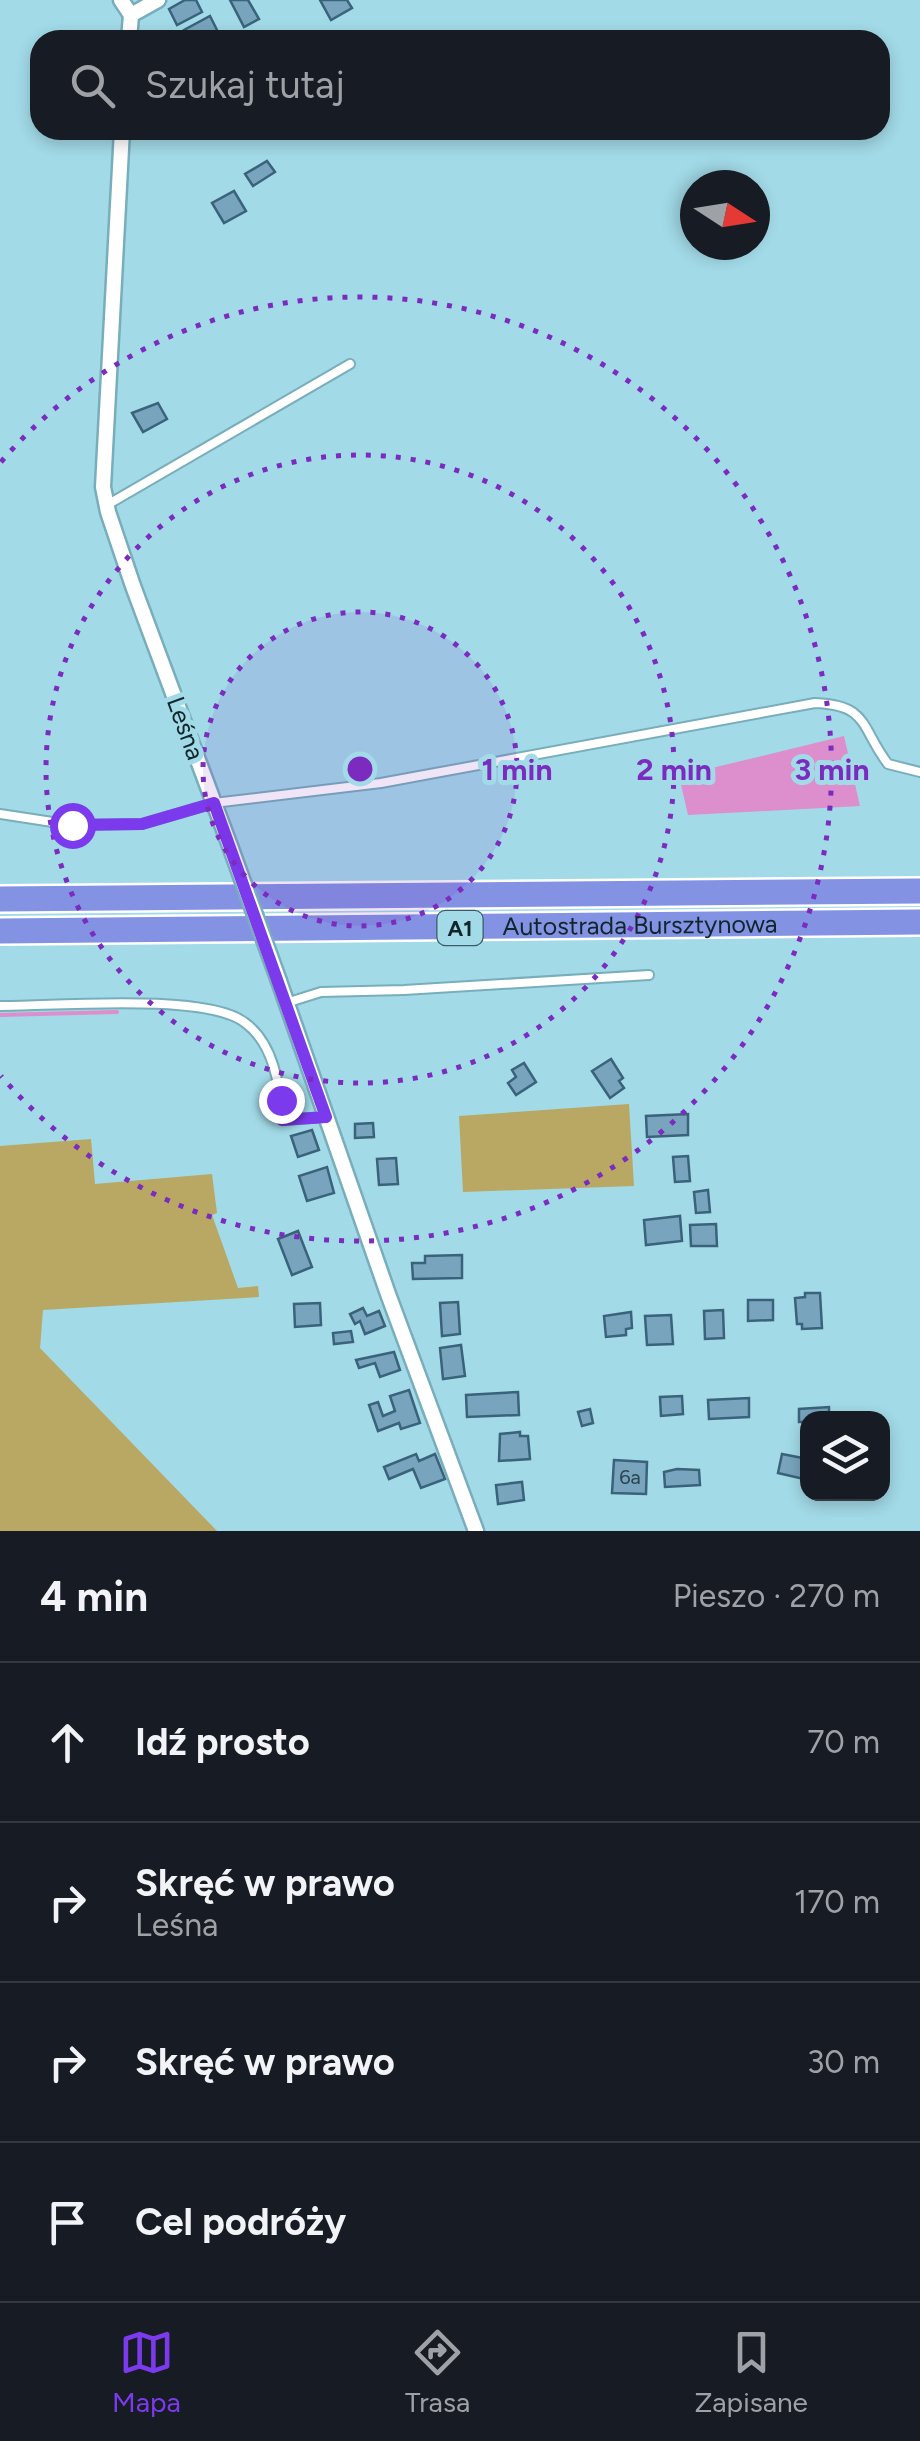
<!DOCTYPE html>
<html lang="pl">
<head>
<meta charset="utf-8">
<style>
	body { margin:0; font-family:Figtree,sans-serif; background:#20242c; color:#f1f3f6 }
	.controls { position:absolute; right:30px; bottom:30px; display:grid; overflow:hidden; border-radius:20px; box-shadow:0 5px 15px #0003 }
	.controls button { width:90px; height:90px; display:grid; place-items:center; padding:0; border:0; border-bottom:2px solid #363941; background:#171b24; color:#f1f3f6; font:50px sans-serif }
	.compass { position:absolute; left:680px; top:170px; width:90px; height:90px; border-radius:50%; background:#171b24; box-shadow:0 5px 15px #0003; rotate:102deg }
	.stop { position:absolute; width:30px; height:30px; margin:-22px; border:8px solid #7c3aed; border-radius:50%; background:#fff }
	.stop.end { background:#7c3aed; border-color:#fff; box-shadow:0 2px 10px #0008 }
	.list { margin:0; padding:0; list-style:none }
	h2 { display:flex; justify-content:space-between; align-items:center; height:130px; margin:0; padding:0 40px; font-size:42px }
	h2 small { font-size:32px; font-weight:400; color:#9ea1a6 }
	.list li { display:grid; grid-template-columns:65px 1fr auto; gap:30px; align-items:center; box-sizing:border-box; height:160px; padding:0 40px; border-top:2px solid #363941 }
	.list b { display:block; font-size:38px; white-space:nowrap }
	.list p { margin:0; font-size:32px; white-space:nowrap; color:#9ea1a6 }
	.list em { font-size:32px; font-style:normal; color:#9ea1a6 }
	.icon { flex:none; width:55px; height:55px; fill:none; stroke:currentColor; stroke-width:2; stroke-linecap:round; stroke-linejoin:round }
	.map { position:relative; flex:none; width:920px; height:1531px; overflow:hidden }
	.search { position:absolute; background:#171b24; box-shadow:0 5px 15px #0003; left:30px; right:30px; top:30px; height:110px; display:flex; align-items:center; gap:25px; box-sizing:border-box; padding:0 35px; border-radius:30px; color:#9ea1a6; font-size:38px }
	.sheet { height:770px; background:#171b24 }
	nav { display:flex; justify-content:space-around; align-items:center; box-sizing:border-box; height:140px; border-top:2px solid #363941; background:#171b24; font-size:28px; color:#9ea1a6 }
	nav a { display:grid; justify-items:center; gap:5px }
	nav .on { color:#7c3aed }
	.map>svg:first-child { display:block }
	.green { fill:#b9a764 }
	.water { fill:#dd8ecd }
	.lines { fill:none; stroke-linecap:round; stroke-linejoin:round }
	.stream { stroke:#dd8ecd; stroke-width:4 }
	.building { fill:#78a4bd; stroke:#3a637b; stroke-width:2.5 }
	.service-casing { stroke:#78aebb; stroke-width:12 }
	.minor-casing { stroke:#78aebb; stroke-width:19 }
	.motorway-casing { stroke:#fff; stroke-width:30 }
	.service { stroke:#fff; stroke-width:8 }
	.minor { stroke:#fff; stroke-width:14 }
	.motorway { stroke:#8392e3; stroke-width:25 }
	.minor-bridge-casing { stroke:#78aebb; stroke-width:19; stroke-linecap:butt }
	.minor-bridge { stroke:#fff; stroke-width:14 }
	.route { stroke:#7c3aed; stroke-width:12 }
	.ring { fill:none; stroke:#7b2cbf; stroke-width:5; stroke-dasharray:5 10 }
	.labels { text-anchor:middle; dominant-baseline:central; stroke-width:10; stroke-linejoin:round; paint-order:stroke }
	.number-label { font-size:20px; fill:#2a4650 }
	.shield { fill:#a2dae7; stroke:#3c5c63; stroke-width:2.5 }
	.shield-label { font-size:22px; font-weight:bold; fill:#10262b }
	.street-label { font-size:25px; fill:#10262b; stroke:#a2dae7 }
	.centre { fill:#7b2cbf; stroke:#a2dae7; stroke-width:5 }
	.ring-label { font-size:30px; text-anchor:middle; font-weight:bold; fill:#7b2cbf; stroke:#a2dae7; stroke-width:10; stroke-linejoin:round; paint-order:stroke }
</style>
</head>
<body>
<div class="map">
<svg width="920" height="1531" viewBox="0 0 920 1531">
	<rect width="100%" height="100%" fill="#a2dae7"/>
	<g class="green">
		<path d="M629 1104 634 1186 463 1192 459 1116Z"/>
		<path d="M91 1139 95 1184 212 1174 217 1213 212 1215 238 1288 258 1286 259 1297 43 1310 40 1348 217 1531H0V1146Z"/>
	</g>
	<path class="water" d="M844 736 860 806 688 815 679 776Z"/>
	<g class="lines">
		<path class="stream" d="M0 1015 117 1012"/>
	</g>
	<g class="building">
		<path d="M185 0H196L202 12 177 25 169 9Z"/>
		<path d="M230 0H248L259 19 244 27Z"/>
		<path d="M320 0H347L352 8 331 20Z"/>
		<path d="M210 16 218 32 203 40H189L184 30Z"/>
		<path d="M267 161 275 172 253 186 245 174Z"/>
		<path d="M234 191 246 211 224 223 212 203Z"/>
		<path d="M158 403 167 419 143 432 132 413Z"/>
		<path d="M611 1059 623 1078 619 1081 624 1088 610 1098 592 1071Z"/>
		<path d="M524 1063 536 1082 516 1095 508 1083 516 1077 512 1070Z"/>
		<path d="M688 1114V1135L647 1137 646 1116Z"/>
		<path d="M373 1123 374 1137 355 1138V1124Z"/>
		<path d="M312 1130 319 1150 298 1157 291 1136Z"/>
		<path d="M688 1156 690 1181 675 1182 673 1157Z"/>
		<path d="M396 1158 398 1184 379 1185 377 1159Z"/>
		<path d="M327 1167 334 1193 307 1201 299 1176Z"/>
		<path d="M708 1190 710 1212 696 1213 694 1192Z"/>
		<path d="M680 1216 682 1241 646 1245 644 1220Z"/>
		<path d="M716 1224 717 1246H691L690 1225Z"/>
		<path d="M298 1231 312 1267 292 1275 278 1239Z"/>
		<path d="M462 1255V1278L413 1279 412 1263H425V1256Z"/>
		<path d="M805 1293H820L822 1328 802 1329V1324H797L795 1298 805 1297Z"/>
		<path d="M748 1300H773V1320L748 1321Z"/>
		<path d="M458 1302 460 1334 442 1336 440 1303Z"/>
		<path d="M320 1303 321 1325 295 1327 294 1304Z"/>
		<path d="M363 1308 367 1316 379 1311 385 1326 365 1334 360 1321 355 1324 350 1314Z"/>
		<path d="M723 1310 724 1338 705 1339 704 1311Z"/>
		<path d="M631 1312 632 1328 626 1329V1335L606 1337 604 1316Z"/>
		<path d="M671 1315 673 1344 647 1345 645 1316Z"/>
		<path d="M351 1331 353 1342 334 1344 333 1333Z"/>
		<path d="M461 1345 465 1376 443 1379 440 1348Z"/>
		<path d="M394 1352 400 1370 380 1377 375 1363 359 1368 356 1360Z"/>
		<path d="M409 1390 420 1423 401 1429 399 1423 378 1431 369 1405 378 1402 383 1416 395 1411 390 1396Z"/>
		<path d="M518 1392 519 1415 467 1417 466 1395Z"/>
		<path d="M682 1396 683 1414 661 1416 660 1397Z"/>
		<path d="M749 1398V1417L709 1419 708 1400Z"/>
		<path d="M829 1407V1418H808V1422H799V1409Z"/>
		<path d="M590 1409 593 1423 582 1426 578 1412Z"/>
		<path d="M520 1432V1436H528L530 1459 499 1461 500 1434Z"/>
		<path d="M416 1454 419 1461 435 1454 445 1479 421 1488 413 1469 389 1479 384 1467Z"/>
		<path d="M782 1454 808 1459V1480L778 1473Z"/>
		<path d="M614 1460 647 1462 646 1494 612 1493Z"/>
		<path d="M677 1469 699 1470 700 1485 665 1487 664 1472Z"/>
		<path d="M522 1482 524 1500 498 1504 496 1485Z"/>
	</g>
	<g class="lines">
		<defs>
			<g id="service">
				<path d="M107 505 350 364"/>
				<path d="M0 814 72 825 142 824 214 803 381 783 815 703C869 705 860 727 888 764L920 772"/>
				<path d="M286 1003 321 992 404 990 649 975"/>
				<path d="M0 1006C54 1006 205 993 244 1022 274 1043 280 1086 282 1120L326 1117"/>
			</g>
			<g id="minor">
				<path d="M121 0 131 15"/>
				<path d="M131 15 158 0"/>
				<path d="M129 40 131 15"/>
				<path d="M122 130 103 487 108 512 133 586 230 846"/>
				<path d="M279 981 388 1294 476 1531"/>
			</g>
			<g id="motorway">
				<path d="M0 899 920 891"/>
				<path id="s1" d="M0 931 920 922"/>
			</g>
		</defs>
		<use href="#service" class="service-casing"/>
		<use href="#minor" class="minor-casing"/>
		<use href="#motorway" class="motorway-casing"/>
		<use href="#service" class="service"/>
		<use href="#minor" class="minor"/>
		<use href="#motorway" class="motorway"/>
		<defs>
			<path id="minor-bridge" d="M230 846 279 981"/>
		</defs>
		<use href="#minor-bridge" class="minor-bridge-casing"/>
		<use href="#minor-bridge" class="minor-bridge"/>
	</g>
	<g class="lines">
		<path class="route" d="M72 825 142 824 214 803 326 1117 282 1120 281 1100"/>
	</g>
	<circle cx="360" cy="769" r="157" fill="#7b2cbf" fill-opacity=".12"/>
	<g class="ring">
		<circle cx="360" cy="769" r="157"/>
		<circle cx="360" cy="769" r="314"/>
		<path d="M1 462A472 472 0 1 1 1 1076"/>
	</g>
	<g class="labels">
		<g class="number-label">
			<text x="630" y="1477">6a</text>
		</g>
		<rect class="shield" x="437.5" y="911" width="45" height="34" rx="8"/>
		<g class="shield-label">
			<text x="460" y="928">A1</text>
		</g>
		<g class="street-label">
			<text transform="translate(186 728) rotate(70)">Leśna</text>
			<text stroke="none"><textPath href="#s1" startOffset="640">Autostrada Bursztynowa</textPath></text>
		</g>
	</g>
	<circle cx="360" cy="769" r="15" class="centre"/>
	<g class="ring-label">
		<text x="517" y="780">1 min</text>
		<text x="674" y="780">2 min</text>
		<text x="832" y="780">3 min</text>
	</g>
</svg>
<div class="controls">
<button><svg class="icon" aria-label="layers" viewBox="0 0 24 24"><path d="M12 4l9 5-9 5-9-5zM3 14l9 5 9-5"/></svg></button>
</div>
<svg class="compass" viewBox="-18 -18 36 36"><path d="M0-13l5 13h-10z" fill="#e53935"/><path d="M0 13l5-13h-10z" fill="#9ea1a6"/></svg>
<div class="stop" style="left:72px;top:825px"></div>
<div class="stop end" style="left:281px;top:1100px"></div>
<div class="search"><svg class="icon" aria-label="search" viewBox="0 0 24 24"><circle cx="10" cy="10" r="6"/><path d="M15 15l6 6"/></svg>Szukaj tutaj</div>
</div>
<section class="sheet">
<h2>4 min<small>Pieszo · 270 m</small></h2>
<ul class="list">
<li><svg class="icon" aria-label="ahead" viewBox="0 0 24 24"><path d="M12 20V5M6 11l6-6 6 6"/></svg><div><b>Idź prosto</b></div><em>70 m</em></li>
<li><svg class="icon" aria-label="right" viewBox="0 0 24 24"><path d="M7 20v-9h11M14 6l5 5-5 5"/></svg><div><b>Skręć w prawo</b><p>Leśna</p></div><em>170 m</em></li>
<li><svg class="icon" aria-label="right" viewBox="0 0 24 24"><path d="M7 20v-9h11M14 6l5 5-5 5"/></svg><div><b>Skręć w prawo</b></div><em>30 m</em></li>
<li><svg class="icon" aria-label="arrive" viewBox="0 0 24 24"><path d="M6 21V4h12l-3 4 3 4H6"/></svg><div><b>Cel podróży</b></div></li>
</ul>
</section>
<nav>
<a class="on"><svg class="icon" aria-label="map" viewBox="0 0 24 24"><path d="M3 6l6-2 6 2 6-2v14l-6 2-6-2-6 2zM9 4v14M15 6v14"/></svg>Mapa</a>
<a><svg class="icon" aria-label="directions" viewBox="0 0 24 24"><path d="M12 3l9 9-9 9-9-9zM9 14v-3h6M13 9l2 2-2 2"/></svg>Trasa</a>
<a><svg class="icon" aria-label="saved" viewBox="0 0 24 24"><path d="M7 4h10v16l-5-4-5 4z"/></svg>Zapisane</a>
</nav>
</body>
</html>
